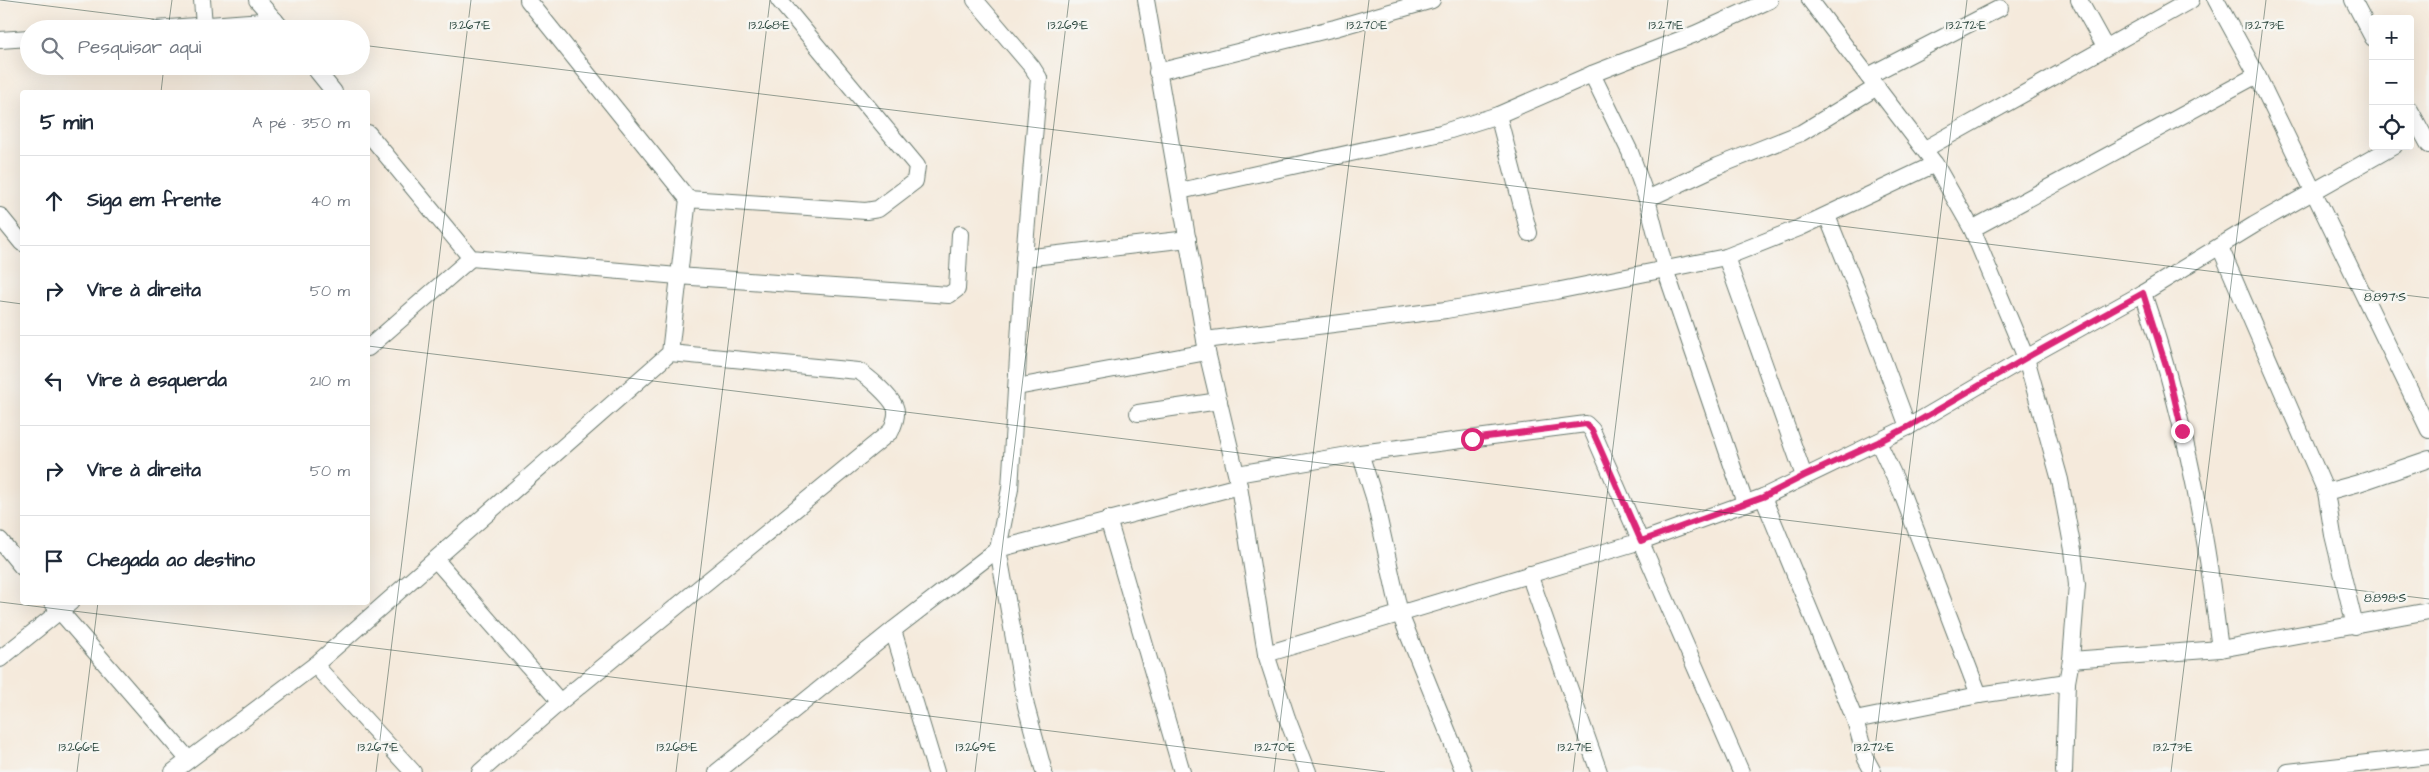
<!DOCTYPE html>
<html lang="pt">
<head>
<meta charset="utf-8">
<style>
	body { margin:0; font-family:"Architects Daughter",sans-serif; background:#f2f2f3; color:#1f2937 }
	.controls { position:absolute; right:15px; top:15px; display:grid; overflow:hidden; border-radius:5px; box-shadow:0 5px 20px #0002 }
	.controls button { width:45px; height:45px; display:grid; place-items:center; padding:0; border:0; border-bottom:1px solid #e0e1e3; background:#fff; color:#1f2937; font:25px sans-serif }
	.stop { position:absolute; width:15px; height:15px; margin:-11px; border:4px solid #db2777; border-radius:50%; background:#fff }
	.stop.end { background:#db2777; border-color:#fff; box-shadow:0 1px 5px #0008 }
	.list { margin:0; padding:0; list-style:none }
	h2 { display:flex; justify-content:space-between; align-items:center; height:65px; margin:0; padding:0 20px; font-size:21px }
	h2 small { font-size:16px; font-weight:400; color:#747a83 }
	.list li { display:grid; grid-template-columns:32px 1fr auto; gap:15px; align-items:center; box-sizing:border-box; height:90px; padding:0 20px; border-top:1px solid #e0e1e3 }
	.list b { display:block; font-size:19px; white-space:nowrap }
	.list em { font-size:16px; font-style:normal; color:#747a83 }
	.icon { flex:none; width:28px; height:28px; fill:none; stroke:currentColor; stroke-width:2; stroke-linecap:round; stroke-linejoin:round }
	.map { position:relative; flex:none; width:2429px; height:772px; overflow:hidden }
	.search { position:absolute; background:#fff; box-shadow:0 5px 20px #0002; left:20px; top:20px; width:350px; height:55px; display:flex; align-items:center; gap:12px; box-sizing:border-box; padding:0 18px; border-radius:28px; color:#747a83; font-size:19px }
	.panel { position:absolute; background:#fff; box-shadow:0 5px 20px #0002; left:20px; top:90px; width:350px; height:515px; border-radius:5px }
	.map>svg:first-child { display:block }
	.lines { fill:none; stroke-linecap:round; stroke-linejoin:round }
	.minor-casing { stroke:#6a7a6f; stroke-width:18 }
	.minor { stroke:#fff; stroke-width:16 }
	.route { stroke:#db2777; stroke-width:6 }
	.ticks { fill:none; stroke:#1f3d34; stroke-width:1; stroke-opacity:0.45 }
	.ticks-label { font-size:12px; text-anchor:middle; fill:#1f3d34; stroke:#f6f6f2; stroke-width:5; stroke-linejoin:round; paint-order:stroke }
</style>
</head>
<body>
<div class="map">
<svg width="2429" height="772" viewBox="0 0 2429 772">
	<rect width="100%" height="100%" fill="#f6f6f2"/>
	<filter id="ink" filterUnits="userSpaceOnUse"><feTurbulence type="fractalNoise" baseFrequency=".02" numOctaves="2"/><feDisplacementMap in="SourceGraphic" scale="10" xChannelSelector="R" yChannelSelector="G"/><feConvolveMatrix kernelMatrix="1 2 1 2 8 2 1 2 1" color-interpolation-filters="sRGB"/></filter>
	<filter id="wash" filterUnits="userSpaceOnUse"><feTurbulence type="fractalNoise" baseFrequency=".0096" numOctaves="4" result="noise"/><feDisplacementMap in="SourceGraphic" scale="20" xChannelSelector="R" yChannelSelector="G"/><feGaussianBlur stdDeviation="1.12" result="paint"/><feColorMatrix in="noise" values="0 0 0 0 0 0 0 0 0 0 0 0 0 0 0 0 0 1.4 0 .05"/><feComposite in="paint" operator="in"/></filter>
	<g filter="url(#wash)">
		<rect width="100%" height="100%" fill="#f5eadc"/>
	</g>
	<g filter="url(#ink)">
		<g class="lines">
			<defs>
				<g id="minor">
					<path d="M202 0 204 25"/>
					<path d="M257 0 279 25"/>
					<path d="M528 0 688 199"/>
					<path d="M1146 0 1207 352 1239 486 1266 654 1287 718 1308 772"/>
					<path d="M1810 0 1935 164 1972 229 2026 358 2060 480 2073 550 2077 585 2071 660 2067 682 2064 772"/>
					<path d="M2079 0 2105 47"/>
					<path d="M2216 0 2257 75 2429 430"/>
					<path d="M2353 0 2373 38"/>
					<path d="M156 29 275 20"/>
					<path d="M0 40 29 38"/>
					<path d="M313 66 334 92"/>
					<path d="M1157 72 1335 28 1432 0"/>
					<path d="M1592 74 1630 152 1647 199 1665 269 1745 503"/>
					<path d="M1868 76 2000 8"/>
					<path d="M2410 110 2429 145"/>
					<path d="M1498 115 1529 233"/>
					<path d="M368 133 471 258 678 276 949 295 957 289 960 234"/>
					<path d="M1925 149 2191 0"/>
					<path d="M1180 191 1441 133 1498 115 1592 74 1695 34 1770 0"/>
					<path d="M1647 199 1718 166 1801 133 1877 87"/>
					<path d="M0 216 22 243"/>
					<path d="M1827 216 1861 300 1908 427"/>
					<path d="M1972 229 2257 75"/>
					<path d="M2220 247 2326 492 2359 483 2429 459"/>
					<path d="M1726 257 1804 476"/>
					<path d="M1024 258 1188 239"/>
					<path d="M2143 293C2170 373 2190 454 2204 536 2211 574 2215 612 2220 649"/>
					<path d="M1205 340 1446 310 1556 291 1726 257 1799 228 1935 164"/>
					<path d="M368 348 471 258"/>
					<path d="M1017 387 1207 352"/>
					<path d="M1138 413 1219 401"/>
					<path d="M1878 442 1901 491 1979 695"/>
					<path d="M1360 453 1374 497 1400 614 1464 772"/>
					<path d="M1237 474 1360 453 1586 424 1592 430 1741 772"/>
					<path d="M2326 492 2333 535 2355 626"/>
					<path d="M1763 497 1855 720 1866 759 1873 772"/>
					<path d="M1108 519 1182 772"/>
					<path d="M0 540 22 567"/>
					<path d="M436 560 560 702"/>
					<path d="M1529 574 1599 772"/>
					<path d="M52 602 188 759"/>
					<path d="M893 630 936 772"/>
					<path d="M1266 654 1641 541 1763 497 1908 427 2026 358 2143 293 2254 225 2394 146"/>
					<path d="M0 659 71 602"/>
					<path d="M2071 660 2220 649 2429 611"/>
					<path d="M315 665 413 772"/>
					<path d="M1855 720 1979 695 2067 682"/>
					<path d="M173 772 315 665 670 353 688 199 866 211 878 209 915 181 917 166 779 0"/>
					<path d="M480 772 560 702 891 431C894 424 898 414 895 407 891 397 868 376 858 371L670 353"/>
					<path d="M717 772 893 630 998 549 1010 489 1024 258 1039 78 1032 67 975 0"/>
					<path d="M1044 772 1026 706 998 549 1239 486"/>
					<path d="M2288 772 2429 756"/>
				</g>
			</defs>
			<use href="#minor" class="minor-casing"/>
			<use href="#minor" class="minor"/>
		</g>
	</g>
	<g class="lines" filter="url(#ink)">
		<path class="route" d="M1472 439 1586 424 1592 430 1641 541 1763 497 1804 476 1878 442 1908 427 2026 358 2143 293 2168 372 2182 431"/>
	</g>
	<path class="ticks" d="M0 0 233 29M168 29 172 0M361 45 2429 298M161 92 164 66M0 301 22 304M368 346 2429 599M0 602 1385 772M77 772 98 602M376 772 471 0M676 772 770 0M975 772 1069 0M1274 772 1369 0M1573 772 1668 0M1872 772 1967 0M2171 772 2266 0"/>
	<g class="ticks-label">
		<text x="470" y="29">13.267°E</text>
		<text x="769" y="29">13.268°E</text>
		<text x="1068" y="29">13.269°E</text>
		<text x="1367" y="29">13.270°E</text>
		<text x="1666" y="29">13.271°E</text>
		<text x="1966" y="29">13.272°E</text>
		<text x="2265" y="29">13.273°E</text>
		<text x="2385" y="301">8.897°S</text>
		<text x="2385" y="602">8.898°S</text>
		<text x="79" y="751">13.266°E</text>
		<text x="378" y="751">13.267°E</text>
		<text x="677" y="751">13.268°E</text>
		<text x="976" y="751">13.269°E</text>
		<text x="1275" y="751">13.270°E</text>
		<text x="1575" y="751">13.271°E</text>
		<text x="1874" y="751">13.272°E</text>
		<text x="2173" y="751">13.273°E</text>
	</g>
</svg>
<div class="controls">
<button>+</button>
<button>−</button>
<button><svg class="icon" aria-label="locate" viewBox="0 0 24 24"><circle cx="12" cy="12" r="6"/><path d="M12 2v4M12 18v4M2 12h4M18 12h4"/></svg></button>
</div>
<div class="stop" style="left:1472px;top:439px"></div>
<div class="stop end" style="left:2182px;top:431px"></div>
<div class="search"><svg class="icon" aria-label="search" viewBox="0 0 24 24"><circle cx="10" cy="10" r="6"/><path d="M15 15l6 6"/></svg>Pesquisar aqui</div>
<section class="panel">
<h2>5 min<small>A pé · 350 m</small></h2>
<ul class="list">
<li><svg class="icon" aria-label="ahead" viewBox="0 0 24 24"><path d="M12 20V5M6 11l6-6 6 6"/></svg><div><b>Siga em frente</b></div><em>40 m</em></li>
<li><svg class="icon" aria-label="right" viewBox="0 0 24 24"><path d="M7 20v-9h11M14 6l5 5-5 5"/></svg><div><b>Vire à direita</b></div><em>50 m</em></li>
<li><svg class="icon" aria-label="left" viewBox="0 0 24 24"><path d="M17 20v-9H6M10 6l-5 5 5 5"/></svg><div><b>Vire à esquerda</b></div><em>210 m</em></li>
<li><svg class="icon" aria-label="right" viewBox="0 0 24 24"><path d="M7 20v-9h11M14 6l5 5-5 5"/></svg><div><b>Vire à direita</b></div><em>50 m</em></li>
<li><svg class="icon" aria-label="arrive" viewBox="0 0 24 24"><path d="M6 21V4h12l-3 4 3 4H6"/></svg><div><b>Chegada ao destino</b></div></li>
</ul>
</section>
</div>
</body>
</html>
